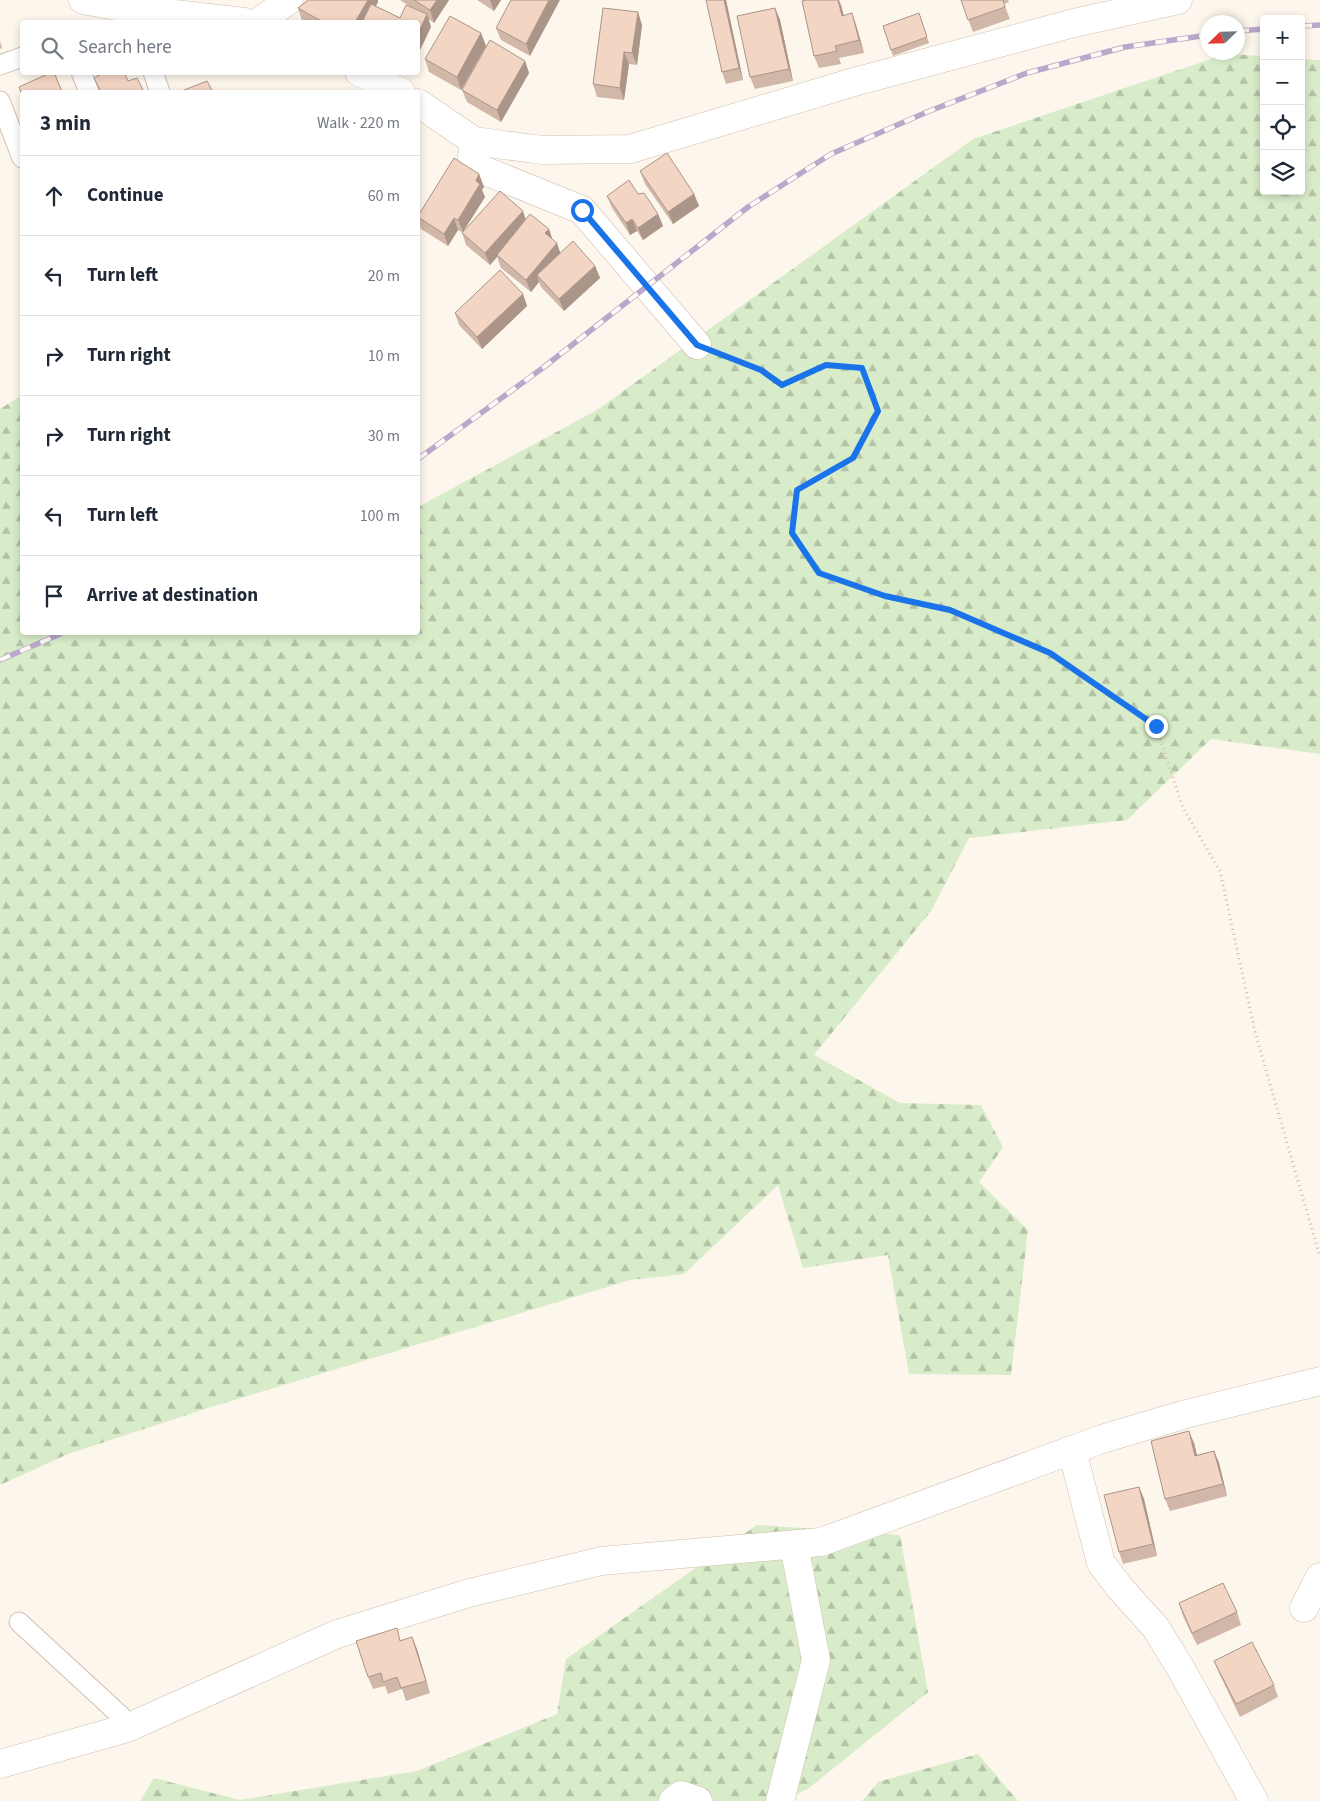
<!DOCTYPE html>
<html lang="en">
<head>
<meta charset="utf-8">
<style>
	body { margin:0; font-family:"Source Sans 3",sans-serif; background:#f2f2f3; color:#1f2937 }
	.controls { position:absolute; right:15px; top:15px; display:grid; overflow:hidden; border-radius:5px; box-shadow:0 2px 8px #0003 }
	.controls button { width:45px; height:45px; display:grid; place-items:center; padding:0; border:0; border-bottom:1px solid #e0e1e3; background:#fff; color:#1f2937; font:25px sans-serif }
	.compass { position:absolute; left:1200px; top:15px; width:45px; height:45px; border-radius:50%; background:#fff; box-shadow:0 2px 8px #0003; rotate:247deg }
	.stop { position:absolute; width:15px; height:15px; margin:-11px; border:4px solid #1a73e8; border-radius:50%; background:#fff }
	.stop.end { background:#1a73e8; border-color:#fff; box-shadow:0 1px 5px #0008 }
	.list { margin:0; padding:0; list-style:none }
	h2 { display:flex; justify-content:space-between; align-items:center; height:65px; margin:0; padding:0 20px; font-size:21px }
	h2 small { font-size:16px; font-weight:400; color:#747a83 }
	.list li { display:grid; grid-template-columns:32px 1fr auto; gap:15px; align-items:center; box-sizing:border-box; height:80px; padding:0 20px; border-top:1px solid #e0e1e3 }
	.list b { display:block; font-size:19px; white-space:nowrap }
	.list em { font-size:16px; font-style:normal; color:#747a83 }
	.icon { flex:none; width:28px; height:28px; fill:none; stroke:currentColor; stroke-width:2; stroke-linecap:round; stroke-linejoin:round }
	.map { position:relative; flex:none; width:1320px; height:1801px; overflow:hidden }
	.search { position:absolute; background:#fff; box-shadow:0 2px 8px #0003; left:20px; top:20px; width:400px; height:55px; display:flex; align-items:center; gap:12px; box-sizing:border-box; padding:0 18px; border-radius:5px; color:#747a83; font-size:19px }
	.panel { position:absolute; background:#fff; box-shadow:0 2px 8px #0003; left:20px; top:90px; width:400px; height:545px; border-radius:5px }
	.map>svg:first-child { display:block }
	.forest { fill:url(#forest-firs) }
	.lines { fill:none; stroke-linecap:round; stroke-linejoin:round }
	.service-casing { stroke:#d1beb0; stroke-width:21 }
	.minor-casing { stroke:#d1beb0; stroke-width:29 }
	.path { stroke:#d9b8a5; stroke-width:3; stroke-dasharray:1 4; stroke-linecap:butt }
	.service { stroke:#fff; stroke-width:19 }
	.minor { stroke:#fff; stroke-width:28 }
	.rail-casing { stroke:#b9a8c9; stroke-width:5.5 }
	.rail { stroke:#fffaf3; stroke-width:4; stroke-dasharray:11; stroke-linecap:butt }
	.wall { fill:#d1b7a8 }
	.shaded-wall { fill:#aa9588 }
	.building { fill:#f3d5c3; stroke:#aa9588 }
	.route { stroke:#1a73e8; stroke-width:6 }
</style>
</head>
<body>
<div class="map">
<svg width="1320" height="1801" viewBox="0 0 1320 1801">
	<defs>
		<pattern id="forest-firs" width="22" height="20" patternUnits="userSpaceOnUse" patternTransform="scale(1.25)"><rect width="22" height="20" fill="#d8ecc9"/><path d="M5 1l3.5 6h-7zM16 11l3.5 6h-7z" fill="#b4c2a5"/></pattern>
	</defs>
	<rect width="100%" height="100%" fill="#fdf6ec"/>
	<g class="forest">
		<path d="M1226 54 1264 56V191H1301V59L1320 60V754L1211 739 1127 820 969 838 931 911 814 1055 900 1103 981 1105 1003 1147 979 1182 1028 1230 1011 1375 909 1374 888 1255 803 1268 778 1185 684 1274 630 1280 208 1408 68 1454 0 1485V409L22 395V632H418V507L597 410 973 139Z"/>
		<path d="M757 1525 900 1535 928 1692 809 1788 783 1801H140L154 1778 240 1800 417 1771 557 1714 566 1659Z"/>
		<path d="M978 1754 1018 1801H862L878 1782Z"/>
	</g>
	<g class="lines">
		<defs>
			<g id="service">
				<path d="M0 65 22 57"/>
				<path d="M81 72 89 92"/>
				<path d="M153 72 160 92"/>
				<path d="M0 101 22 158"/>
				<path d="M19 1622 121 1716 127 1728"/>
			</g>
			<g id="minor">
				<path d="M83 0 132 9 244 22"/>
				<path d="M259 22 289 0"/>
				<path d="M359 72 401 92"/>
				<path d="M418 103 474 141 542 150 630 149 854 82 1074 23 1178 0"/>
				<path d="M474 141 471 165 582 210 697 345"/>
				<path d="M1072 1450 1101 1563 1120 1588 1156 1628 1181 1669 1254 1801"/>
				<path d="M1304 1608 1320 1577"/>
				<path d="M0 1764 127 1728 337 1634 469 1593 601 1561 821 1542 1102 1439 1186 1414 1320 1381"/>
				<path d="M673 1801 681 1795 698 1801"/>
				<path d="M780 1801 816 1660 794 1545"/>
			</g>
		</defs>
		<use href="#service" class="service-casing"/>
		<use href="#minor" class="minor-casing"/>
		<path class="path" d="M723 355 761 370 783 385 826 365 862 368 878 411 853 458 797 489 791 533 819 573 885 596 950 610 1051 653 1156 726 1183 808 1220 871 1255 1032 1320 1257"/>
		<use href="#service" class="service"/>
		<use href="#minor" class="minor"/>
		<defs>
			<g id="rail">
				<path d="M1301 26 1320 25"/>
				<path d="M1238 31 1264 29"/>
				<path d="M418 459 544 367 748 207 831 154 927 112 1027 73 1125 47 1208 35"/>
				<path d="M0 660 65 632"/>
			</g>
		</defs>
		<use href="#rail" class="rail-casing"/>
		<use href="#rail" class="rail"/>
	</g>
	<g class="wall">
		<path d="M308 0H378V2L376 6 400 18 409 6 400 0H449L434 23 428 19 431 27 419 52H418V22H305L302 21 298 8Z"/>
		<path d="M477 0H501L494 11Z"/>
		<path d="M511 0 530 56 501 40 496 28Z"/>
		<path d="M726 0 743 80 726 84 722 72Z"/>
		<path d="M961 0H1008L1009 2 1004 4 1010 19 973 32Z"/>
		<path d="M841 5 844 16 852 13 856 25 864 53 839 58 841 64 819 68 814 56Z"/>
		<path d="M775 8 780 20 793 81 755 89 750 77Z"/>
		<path d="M919 13 929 43 893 56 883 26Z"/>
		<path d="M642 25 637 65 629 64 624 100 597 97 593 84Z"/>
		<path d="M481 33 486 46 461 90 429 72 425 59Z"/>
		<path d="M0 41 2 48 0 49Z"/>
		<path d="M525 61 529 73 501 122 467 102 462 90Z"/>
		<path d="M640 171 694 194 699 206 673 224 645 184Z"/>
		<path d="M479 174 484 187 482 190 485 197 464 230 526 220 552 239 560 253 595 266 600 278 564 311 541 287 539 282 531 292 501 268 497 257 490 265 466 245 462 232 458 230 448 246 421 229 418 219V216Z"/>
		<path d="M638 194 658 214 663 226 643 240 637 231 630 235 612 208 607 196Z"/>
		<path d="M523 294 527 306 482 349 459 325 455 313Z"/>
		<path d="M1194 1443 1197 1455 1214 1451 1219 1463 1227 1496 1170 1511 1165 1499Z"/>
		<path d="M1139 1487 1144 1499 1157 1556 1123 1564 1119 1552Z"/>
		<path d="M1179 1603 1237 1612 1241 1625 1197 1645 1183 1616Z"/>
		<path d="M412 1637 430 1693 406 1701 402 1689 388 1694 385 1686 373 1689 368 1677 401 1640Z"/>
		<path d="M1214 1661 1274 1685 1278 1697 1240 1717 1219 1673Z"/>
	</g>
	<g class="shaded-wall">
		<path d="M368 0H378V2L367 22H355Z"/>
		<path d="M437 0H449L434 23 430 10Z"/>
		<path d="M490 0H501L494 11Z"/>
		<path d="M549 0H560L530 56 526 44Z"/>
		<path d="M724 0H726L743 80 739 68Z"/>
		<path d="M838 0H839L841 5 847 29 842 16Z"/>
		<path d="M775 8 780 20 793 81 789 69Z"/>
		<path d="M638 12 642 25 637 65 632 53Z"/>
		<path d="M852 13 856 25 864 53 859 40Z"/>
		<path d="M427 14 431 27 419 52 418 48V34Z"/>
		<path d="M481 33 486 46 461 90 457 77Z"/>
		<path d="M624 52 629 64 624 100 620 88Z"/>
		<path d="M525 61 529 73 501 122 497 110Z"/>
		<path d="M479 174 484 187 482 190 485 197 463 232 458 220Z"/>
		<path d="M694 194 699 206 673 224 668 212Z"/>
		<path d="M523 211 527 223 497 255V257L490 265 485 253Z"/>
		<path d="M658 214 663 226 643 240 638 228Z"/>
		<path d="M454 218 458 230 448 246 444 234Z"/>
		<path d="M632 219 637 231 630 235 626 223Z"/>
		<path d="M549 229 553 241 545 233Z"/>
		<path d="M557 243 561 255 537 275 539 282 531 292 526 280Z"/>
		<path d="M595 266 600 278 564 311 559 299Z"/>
		<path d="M523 294 527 306 482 349 477 337Z"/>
		<path d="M1189 1431 1194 1443 1200 1468 1195 1456Z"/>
		<path d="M1214 1451 1219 1463 1227 1496 1223 1484Z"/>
		<path d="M1139 1487 1144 1499 1157 1556 1153 1544Z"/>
		<path d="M412 1637 417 1649 430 1693 426 1681Z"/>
	</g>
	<g class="building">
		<path d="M308 0H368L355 22H323L298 8Z"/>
		<path d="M414 0H437L430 10Z"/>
		<path d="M511 0H549L526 44 496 28Z"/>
		<path d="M706 0H724L739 68 722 72Z"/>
		<path d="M807 0H838L842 16 852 13 859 40 835 46 837 51 814 56 802 1Z"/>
		<path d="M961 0H1003L1005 7 968 20Z"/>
		<path d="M371 4 400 18 406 5 427 14 418 34V22H362Z"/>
		<path d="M603 8 638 12 632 53 624 52 620 88 593 84Z"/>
		<path d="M775 8 789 69 750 77 737 16Z"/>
		<path d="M919 13 927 37 891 50 883 26Z"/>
		<path d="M450 16 481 33 457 77 425 59Z"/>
		<path d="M490 40 525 61 497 110 462 90Z"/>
		<path d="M52 72H54L62 92H22V95L19 87Z"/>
		<path d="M105 72H124L128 81 137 78 144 92H101L94 78Z"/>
		<path d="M207 81 213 92H179Z"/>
		<path d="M667 153 694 194 668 212 640 171Z"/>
		<path d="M454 158 479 174 476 181 480 184 458 220 454 218 444 234 418 217V216Z"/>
		<path d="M629 180 638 194 644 193 658 214 638 228 632 219 626 223 607 196Z"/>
		<path d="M500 191 523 211 485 253 462 233Z"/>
		<path d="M530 214 549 229 545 233 557 243 526 280 497 255Z"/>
		<path d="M573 241 595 266 559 299 537 275Z"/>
		<path d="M500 270 523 294 477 337 455 313Z"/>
		<path d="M1189 1431 1195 1456 1214 1451 1223 1484 1165 1499 1151 1441Z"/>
		<path d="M1139 1487 1153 1544 1119 1552 1104 1495Z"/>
		<path d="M1223 1583 1237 1612 1192 1633 1179 1603Z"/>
		<path d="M397 1628 400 1641 412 1637 426 1681 401 1688 397 1677 383 1682 381 1673 368 1677 356 1641Z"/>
		<path d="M1252 1642 1274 1685 1236 1704 1214 1661Z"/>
	</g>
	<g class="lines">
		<path class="route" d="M582 210 697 345 761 370 782 385 826 365 862 368 878 411 853 458 797 490 792 533 819 573 885 596 950 610 1050 653 1156 726"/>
	</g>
</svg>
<div class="controls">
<button>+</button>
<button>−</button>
<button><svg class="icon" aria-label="locate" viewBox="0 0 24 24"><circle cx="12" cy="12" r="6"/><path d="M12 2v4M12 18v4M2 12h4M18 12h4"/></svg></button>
<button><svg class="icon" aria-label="layers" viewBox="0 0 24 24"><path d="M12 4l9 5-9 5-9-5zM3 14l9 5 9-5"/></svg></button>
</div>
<svg class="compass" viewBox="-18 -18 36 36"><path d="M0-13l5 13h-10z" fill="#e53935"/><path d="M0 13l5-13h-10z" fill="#747a83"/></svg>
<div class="stop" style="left:582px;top:210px"></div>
<div class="stop end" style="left:1156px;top:726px"></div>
<div class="search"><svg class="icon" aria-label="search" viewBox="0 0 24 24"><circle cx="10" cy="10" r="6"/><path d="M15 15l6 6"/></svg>Search here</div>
<section class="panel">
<h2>3 min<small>Walk · 220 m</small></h2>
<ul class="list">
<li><svg class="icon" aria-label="ahead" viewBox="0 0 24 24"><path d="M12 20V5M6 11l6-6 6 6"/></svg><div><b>Continue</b></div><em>60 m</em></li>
<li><svg class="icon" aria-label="left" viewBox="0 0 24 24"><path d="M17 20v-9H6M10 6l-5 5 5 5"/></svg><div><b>Turn left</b></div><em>20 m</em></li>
<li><svg class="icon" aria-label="right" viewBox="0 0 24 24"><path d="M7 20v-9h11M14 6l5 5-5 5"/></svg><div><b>Turn right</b></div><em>10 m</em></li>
<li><svg class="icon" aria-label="right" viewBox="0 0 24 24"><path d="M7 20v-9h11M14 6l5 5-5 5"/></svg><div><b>Turn right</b></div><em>30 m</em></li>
<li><svg class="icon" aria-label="left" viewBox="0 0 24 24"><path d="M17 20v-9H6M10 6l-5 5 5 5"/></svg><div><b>Turn left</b></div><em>100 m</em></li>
<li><svg class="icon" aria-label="arrive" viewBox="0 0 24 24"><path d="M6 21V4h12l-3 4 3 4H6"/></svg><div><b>Arrive at destination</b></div></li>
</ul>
</section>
</div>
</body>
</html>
